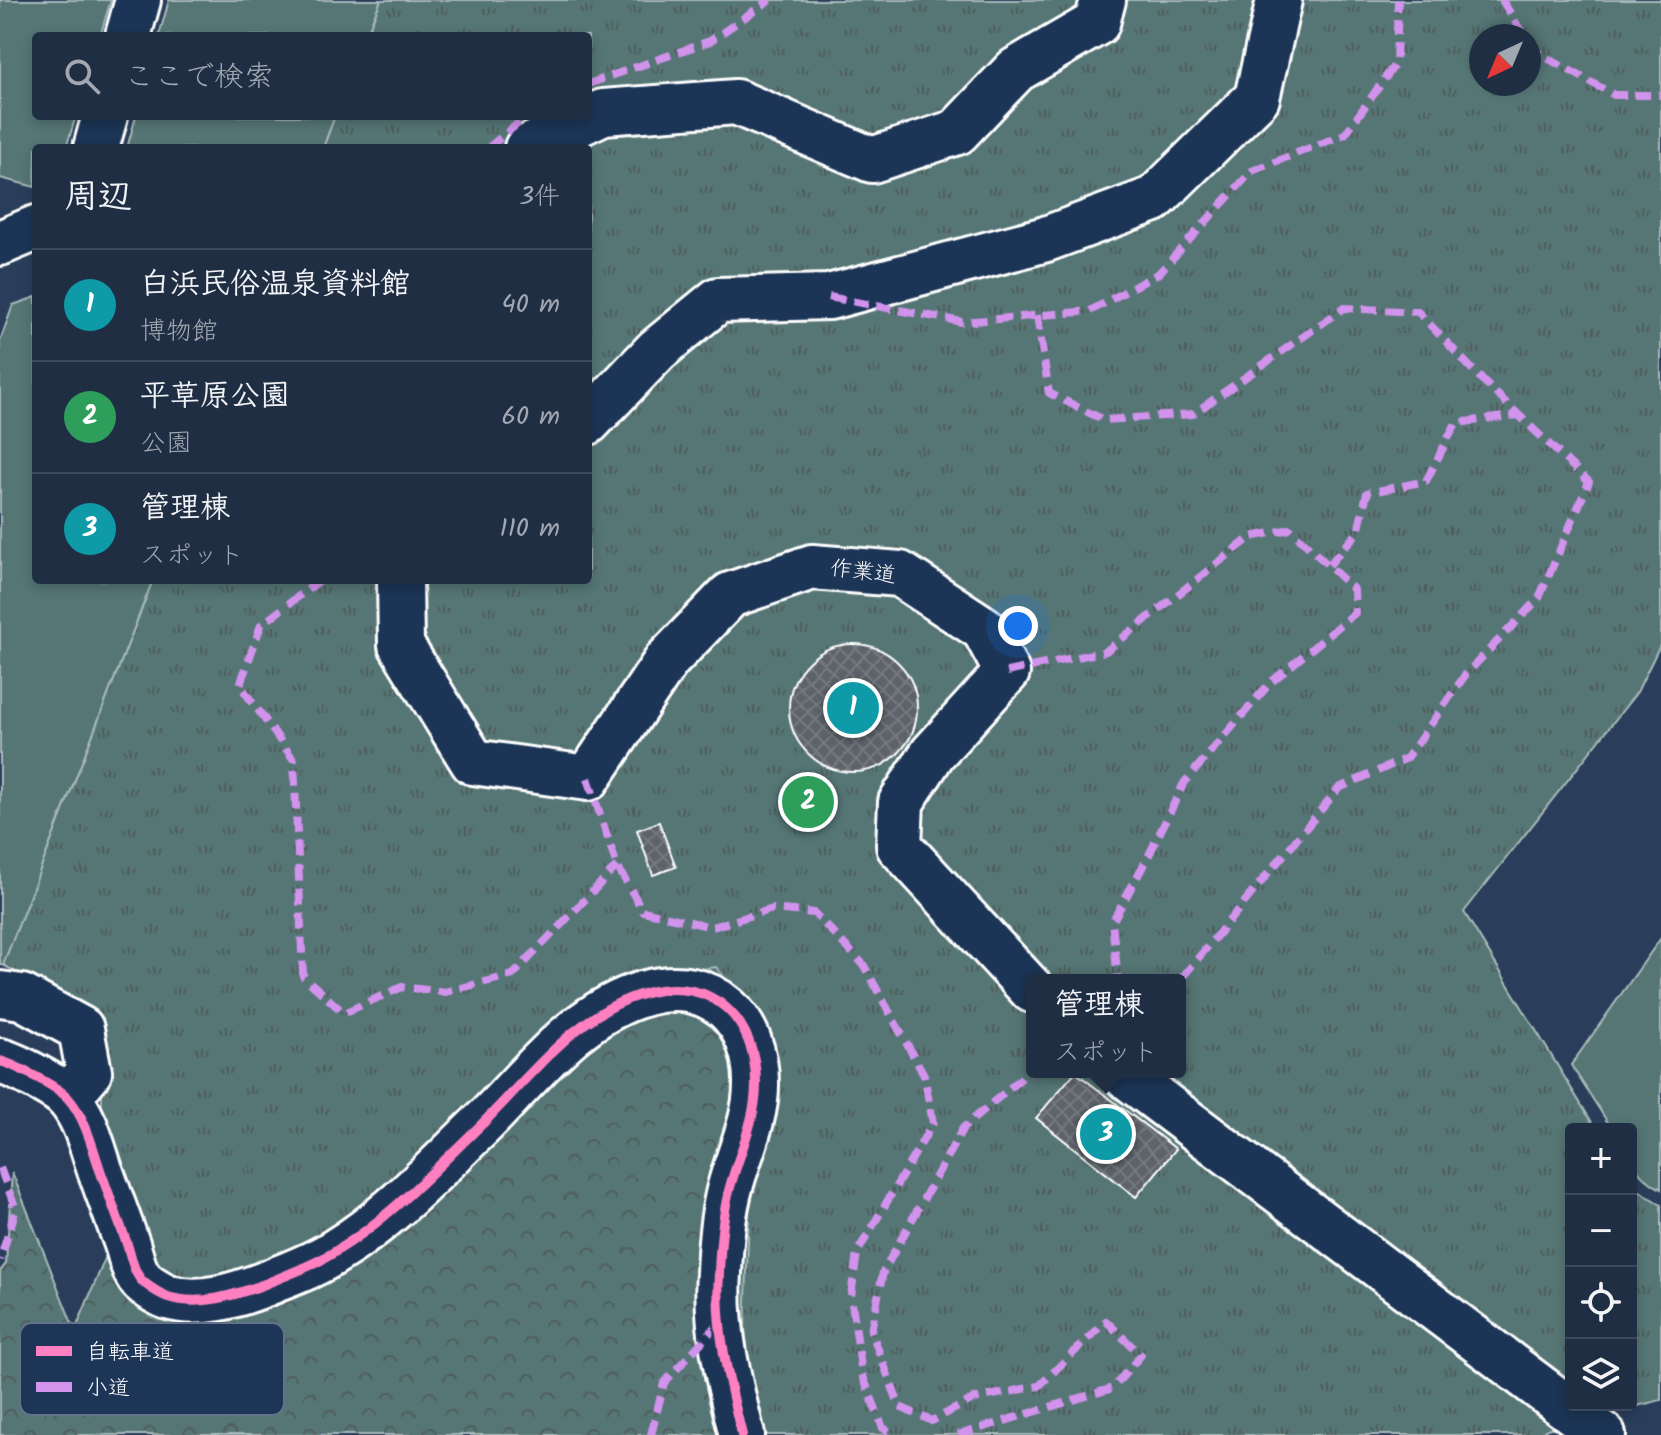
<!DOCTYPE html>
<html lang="ja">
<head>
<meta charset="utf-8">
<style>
	body { margin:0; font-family:Kalam,"Klee One",sans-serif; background:#2d3a4f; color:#f1f3f6 }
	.controls { position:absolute; right:24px; bottom:24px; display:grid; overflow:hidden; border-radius:8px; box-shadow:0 4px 12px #0003 }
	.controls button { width:72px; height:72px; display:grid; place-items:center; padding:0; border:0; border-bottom:2px solid #3d4a5d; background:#202e44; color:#f1f3f6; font:40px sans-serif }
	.compass { position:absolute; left:1469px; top:24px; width:72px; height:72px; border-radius:50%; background:#202e44; box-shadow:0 4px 12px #0003; rotate:224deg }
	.you { position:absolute; left:1018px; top:626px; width:28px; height:28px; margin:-20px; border:6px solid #fff; border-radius:50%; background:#1a73e8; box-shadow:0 0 0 12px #1a73e833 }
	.badge { display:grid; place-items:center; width:52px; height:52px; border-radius:50%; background:#95b2f1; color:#fff; font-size:26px; font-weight:700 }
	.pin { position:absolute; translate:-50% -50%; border:4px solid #fff; box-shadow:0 2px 8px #0006 }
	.popup { position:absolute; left:1026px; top:974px; width:160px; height:104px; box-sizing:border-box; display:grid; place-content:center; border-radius:8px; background:#202e44; filter:drop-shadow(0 2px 6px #0005); font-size:26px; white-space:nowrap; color:#a2a8b2 }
	.popup b { font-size:30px; color:#f1f3f6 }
	.popup::after { content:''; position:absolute; left:50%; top:100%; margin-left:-16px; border:16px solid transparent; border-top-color:#202e44 }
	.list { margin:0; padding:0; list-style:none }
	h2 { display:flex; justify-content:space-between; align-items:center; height:104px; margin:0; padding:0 32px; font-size:34px }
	h2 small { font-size:26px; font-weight:400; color:#a2a8b2 }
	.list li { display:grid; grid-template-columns:52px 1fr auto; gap:24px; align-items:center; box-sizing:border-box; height:112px; padding:0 32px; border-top:2px solid #3d4a5d }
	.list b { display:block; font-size:30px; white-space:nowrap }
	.list p { margin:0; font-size:26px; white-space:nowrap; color:#a2a8b2 }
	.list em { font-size:26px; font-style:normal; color:#a2a8b2 }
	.icon { flex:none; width:44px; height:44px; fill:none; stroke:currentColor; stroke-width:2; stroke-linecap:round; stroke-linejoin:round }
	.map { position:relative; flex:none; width:1661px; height:1435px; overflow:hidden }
	.search { position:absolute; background:#202e44; box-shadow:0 4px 12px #0003; left:32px; top:32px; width:560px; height:88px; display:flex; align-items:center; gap:20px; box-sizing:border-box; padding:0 28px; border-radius:8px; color:#a2a8b2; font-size:30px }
	.panel { position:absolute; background:#202e44; box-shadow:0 4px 12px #0003; left:32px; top:144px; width:560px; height:440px; border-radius:8px }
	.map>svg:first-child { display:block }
	.grass { fill:#557675; stroke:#aababa; stroke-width:2 }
	.forest { fill:url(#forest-crowns); stroke:#aababa; stroke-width:2 }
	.park { fill:url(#park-tufts); stroke:#aababa; stroke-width:2; fill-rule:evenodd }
	.building { fill:url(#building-cross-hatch); stroke:#fff; stroke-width:2 }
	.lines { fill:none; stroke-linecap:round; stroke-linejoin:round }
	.minor-casing { stroke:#fff; stroke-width:50 }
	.minor { stroke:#1d3557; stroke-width:44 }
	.quiet { stroke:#d193ec; stroke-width:8; stroke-dasharray:16 8; stroke-linecap:butt }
	.cycleway-casing { stroke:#1d3557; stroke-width:15 }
	.cycleway { stroke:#ff80c0; stroke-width:10 }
	.labels { text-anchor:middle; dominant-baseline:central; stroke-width:8; stroke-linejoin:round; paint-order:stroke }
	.street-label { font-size:22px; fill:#fff; stroke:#1d3557 }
	.key { fill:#1d3557; stroke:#617289; stroke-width:2 }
	.key-label { font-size:22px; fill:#fff }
</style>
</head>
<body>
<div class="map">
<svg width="1661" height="1435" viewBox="0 0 1661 1435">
	<defs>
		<pattern id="forest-crowns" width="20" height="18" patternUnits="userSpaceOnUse" patternTransform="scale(2)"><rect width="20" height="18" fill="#557675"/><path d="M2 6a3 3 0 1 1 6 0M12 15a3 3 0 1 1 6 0" fill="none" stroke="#505d5c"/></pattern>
		<pattern id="park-tufts" width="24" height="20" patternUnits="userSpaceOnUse" patternTransform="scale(2)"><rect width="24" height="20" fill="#557675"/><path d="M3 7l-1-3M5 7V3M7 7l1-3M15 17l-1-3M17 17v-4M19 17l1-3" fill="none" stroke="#505d5c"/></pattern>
		<pattern id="building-cross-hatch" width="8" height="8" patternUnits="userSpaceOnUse" patternTransform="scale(2)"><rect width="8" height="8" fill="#5d6369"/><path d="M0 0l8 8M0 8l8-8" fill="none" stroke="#757a80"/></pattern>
	</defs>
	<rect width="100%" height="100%" fill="#2a3e5b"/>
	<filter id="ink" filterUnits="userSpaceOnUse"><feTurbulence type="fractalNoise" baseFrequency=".0125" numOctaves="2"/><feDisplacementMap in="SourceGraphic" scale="16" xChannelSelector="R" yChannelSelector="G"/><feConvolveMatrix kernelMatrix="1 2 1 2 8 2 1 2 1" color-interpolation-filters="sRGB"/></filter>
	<g filter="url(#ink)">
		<g class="grass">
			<path d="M0 0H111L100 36H36V116H76L66 148H36L35 187 0 178Z"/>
			<path d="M169 0H381L366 36H159Z"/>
			<path d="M136 116H335L323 148H127Z"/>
			<path d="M36 297V580H153L3 965 0 964V341L13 305Z"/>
			<path d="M1661 938V1189C1632 1173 1631 1160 1631 1129H1612L1571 1065Z"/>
		</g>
		<path class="forest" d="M694 814 857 1435H0V1271L6 1264 12 1172 75 1331 152 1145Z"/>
		<path class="park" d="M381 0H1661V643L1637 692 1464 912 1596 1129H1571V1405H1631V1185L1661 1205V1400L1547 1429 1538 1435H757L745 1330 749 1212 769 1118 766 1028 716 967 636 978 357 1223 225 1281 165 1279 101 1171 103 1018 3 965 153 580H588V148H323L335 116H588V36H366ZM1481 36H1529V84H1481ZM1032 980H1180V1072H1032Z"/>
		<g class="building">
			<circle cx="853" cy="708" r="64"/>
			<path d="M659 822 676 867 653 875 637 830Z"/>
			<path d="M1075 1072 1176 1149 1136 1197 1036 1118Z"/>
		</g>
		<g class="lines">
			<defs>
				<g id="minor">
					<path d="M128 36 138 0"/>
					<path d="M96 148 105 116"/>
					<path d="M527 148 603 112 736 102 872 160 957 132 1016 70 1097 23 1103 0"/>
					<path d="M0 243 36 228"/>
					<path d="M588 422 657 350 718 300 829 297 1046 239 1154 199 1257 98 1279 0"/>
					<path d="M400 580 401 645 473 762 588 778 667 660 730 595 812 567 900 574 984 629 1007 672 933 753 901 802 899 846 1032 990"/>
					<path d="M0 994 22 997 81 1029 89 1072 68 1097"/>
					<path d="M0 1061C15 1065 58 1087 68 1098 85 1117 92 1146 100 1170 109 1194 118 1219 127 1244 130 1253 133 1269 139 1277 143 1284 160 1294 168 1297 200 1307 236 1295 265 1284 289 1274 315 1265 336 1251 390 1218 436 1168 481 1125 531 1076 576 1012 646 993 712 975 757 1020 756 1085 756 1123 736 1159 728 1195 722 1221 720 1247 719 1273 715 1328 729 1382 742 1435"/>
					<path d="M1121 1072 1603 1435"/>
				</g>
			</defs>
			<use href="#minor" class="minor-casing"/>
			<use href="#minor" class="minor"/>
			<g class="quiet">
				<path d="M1502 0 1524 36"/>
				<path d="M1529 44 1533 50 1614 95H1661"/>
				<path d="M588 84 710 41 770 0"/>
				<path d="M488 148 527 116"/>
				<path d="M829 297 962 322 1090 311 1159 273 1252 171 1345 134 1396 63 1398 0"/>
				<path d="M1037 315 1049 393 1104 420 1193 414 1344 308 1418 312 1486 384 1589 482 1539 598 1466 674 1407 758 1339 788 1180 980"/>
				<path d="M1329 565 1358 532 1367 493 1426 481 1456 423 1519 415"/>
				<path d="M320 580 261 625 240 685 294 760 303 976 344 1013 402 987 445 992 513 975 617 866"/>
				<path d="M1007 672 1106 651 1251 537 1290 529 1354 590 1355 613 1270 683 1184 783 1148 857 1112 922 1118 980"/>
				<path d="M588 778 617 866 643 911 712 927 773 909 814 913 863 964 924 1075 933 1123 857 1253 851 1296 862 1374 883 1428 896 1435"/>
				<path d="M0 1168 16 1209 0 1260"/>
				<path d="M651 1435 664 1383 720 1322"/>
				<path d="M958 1435 1113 1388 1141 1355 1106 1321 1039 1386 973 1399 932 1421 900 1407 871 1331 883 1272 963 1128 1032 1069"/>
			</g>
			<defs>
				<path id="cycleway" d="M0 1061C15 1065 58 1087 68 1098 85 1117 92 1146 100 1170 109 1194 118 1219 127 1244 130 1253 133 1269 139 1277 143 1284 160 1294 168 1297 200 1307 236 1295 265 1284 289 1274 315 1265 336 1251 390 1218 436 1168 481 1125 531 1076 576 1012 646 993 712 975 757 1020 756 1085 756 1123 736 1159 728 1195 722 1221 720 1247 719 1273 715 1328 729 1382 742 1435"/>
			</defs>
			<use href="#cycleway" class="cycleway-casing"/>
			<use href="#cycleway" class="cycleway"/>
		</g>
	</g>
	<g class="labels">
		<g class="street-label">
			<text transform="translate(863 573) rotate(7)">作業道</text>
		</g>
	</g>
	<rect x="20" y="1323" width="264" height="92" rx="12" class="key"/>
	<rect x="36" y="1346" width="36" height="10" fill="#ff80c0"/>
	<rect x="36" y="1382" width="36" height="10" fill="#d193ec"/>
	<g class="key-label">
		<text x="86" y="1359">自転車道</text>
		<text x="86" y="1395">小道</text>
	</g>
</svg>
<div class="controls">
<button>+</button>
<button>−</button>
<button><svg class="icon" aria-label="locate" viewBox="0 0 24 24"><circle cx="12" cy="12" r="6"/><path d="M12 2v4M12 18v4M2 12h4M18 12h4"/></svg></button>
<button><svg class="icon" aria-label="layers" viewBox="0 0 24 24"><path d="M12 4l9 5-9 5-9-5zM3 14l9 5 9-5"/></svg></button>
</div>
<svg class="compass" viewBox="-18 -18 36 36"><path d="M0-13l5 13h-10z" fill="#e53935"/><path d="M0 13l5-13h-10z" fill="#a2a8b2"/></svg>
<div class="you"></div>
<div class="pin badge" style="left:853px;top:708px;background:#0f9aa8">1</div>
<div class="pin badge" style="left:808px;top:802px;background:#2e9e5b">2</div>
<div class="pin badge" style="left:1106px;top:1134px;background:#0f9aa8">3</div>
<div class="popup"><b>管理棟</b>スポット</div>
<div class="search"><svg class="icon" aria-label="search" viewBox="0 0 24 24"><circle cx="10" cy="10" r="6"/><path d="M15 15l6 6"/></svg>ここで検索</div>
<section class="panel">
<h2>周辺<small>3件</small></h2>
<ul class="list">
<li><span class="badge" style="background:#0f9aa8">1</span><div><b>白浜民俗温泉資料館</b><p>博物館</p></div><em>40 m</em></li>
<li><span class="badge" style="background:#2e9e5b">2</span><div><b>平草原公園</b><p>公園</p></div><em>60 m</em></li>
<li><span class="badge" style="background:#0f9aa8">3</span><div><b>管理棟</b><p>スポット</p></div><em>110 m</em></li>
</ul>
</section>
</div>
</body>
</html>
